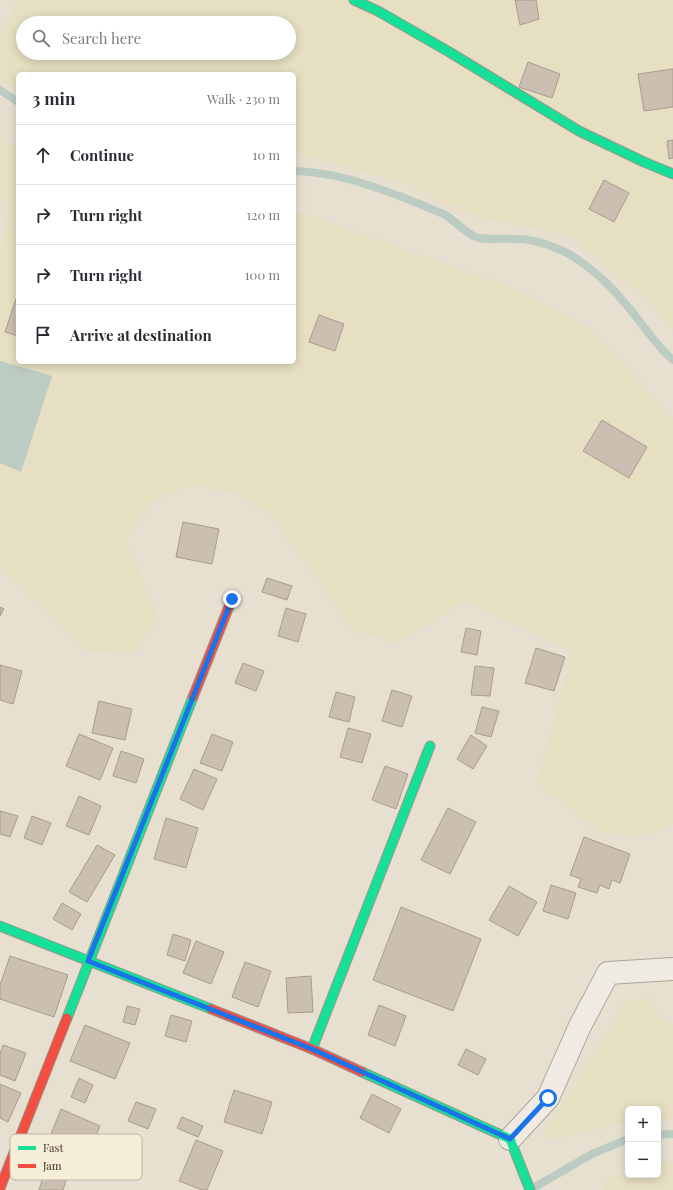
<!DOCTYPE html>
<html lang="en">
<head>
<meta charset="utf-8">
<style>
	body { margin:0; font-family:"Playfair Display",serif; background:#f7f7f7; color:#2b2b33 }
	.controls { position:absolute; right:12px; bottom:12px; display:grid; overflow:hidden; border-radius:6px; box-shadow:0 2px 10px #0003 }
	.controls button { width:36px; height:36px; display:grid; place-items:center; padding:0; border:0; border-bottom:1px solid #e1e1e2; background:#fff; color:#2b2b33; font:20px sans-serif }
	.stop { position:absolute; width:12px; height:12px; margin:-9px; border:3px solid #1a73e8; border-radius:50%; background:#fff }
	.stop.end { background:#1a73e8; border-color:#fff; box-shadow:0 1px 4px #0008 }
	.list { margin:0; padding:0; list-style:none }
	h2 { display:flex; justify-content:space-between; align-items:center; height:52px; margin:0; padding:0 16px; font-size:17px }
	h2 small { font-size:13px; font-weight:400; color:#7c7c81 }
	.list li { display:grid; grid-template-columns:26px 1fr auto; gap:12px; align-items:center; box-sizing:border-box; height:60px; padding:0 16px; border-top:1px solid #e1e1e2 }
	.list b { display:block; font-size:15px; white-space:nowrap }
	.list em { font-size:13px; font-style:normal; color:#7c7c81 }
	.icon { flex:none; width:22px; height:22px; fill:none; stroke:currentColor; stroke-width:2; stroke-linecap:round; stroke-linejoin:round }
	.map { position:relative; flex:none; width:673px; height:1190px; overflow:hidden }
	.search { position:absolute; background:#fff; box-shadow:0 2px 10px #0003; left:16px; top:16px; width:280px; height:44px; display:flex; align-items:center; gap:10px; box-sizing:border-box; padding:0 14px; border-radius:22px; color:#7c7c81; font-size:15px }
	.panel { position:absolute; background:#fff; box-shadow:0 2px 10px #0003; left:16px; top:72px; width:280px; height:292px; border-radius:6px }
	.map>svg:first-child { display:block }
	.farmland { fill:#e6dfc2; fill-rule:evenodd }
	.water { fill:#bcccc2 }
	.lines { fill:none; stroke-linecap:round; stroke-linejoin:round }
	.stream { stroke:#bcccc2; stroke-width:8 }
	.building { fill:#cbbfb2; stroke:#a89c90 }
	.street-casing { stroke:#ada599; stroke-width:24 }
	.fast-casing { stroke:#9c958a; stroke-width:11 }
	.jam-casing { stroke:#9c958a; stroke-width:11 }
	.street { stroke:#efebe3; stroke-width:22 }
	.fast { stroke:#16e098; stroke-width:9 }
	.jam { stroke:#f24e42; stroke-width:9 }
	.route { stroke:#1a73e8; stroke-width:5 }
	.key { fill:#f7eed8; stroke:#bfb4a1; stroke-width:1 }
	.key-label { font-size:11px; fill:#3d2e20 }
</style>
</head>
<body>
<div class="map">
<svg width="673" height="1190" viewBox="0 0 673 1190">
	<rect width="100%" height="100%" fill="#e7e0d1"/>
	<g class="farmland">
		<path d="M18 0H673V330L644 297 569 235 479 218 405 183 294 153V74H18V92L0 79V35ZM23 23H289V53H23Z"/>
		<path d="M0 140 18 147V362H294V210L524 292 594 332 673 419V823L648 835 604 834 537 783 573 651 466 601 396 643 354 631 274 518 237 493 189 485 150 504 126 539 158 618 133 653 89 652 0 568V251L2 249 8 205 0 197Z"/>
		<path d="M651 999 660 1018 673 1025V1118L658 1120V1109H628V1123L544 1140 545 1130 628 1001Z"/>
		<path d="M673 1161V1190H603L608 1178 628 1173V1175H658V1165Z"/>
	</g>
	<path class="water" d="M0 361 52 376 21 472 0 463Z"/>
	<g class="lines">
		<g class="stream">
			<path d="M0 90 18 102"/>
			<path d="M294 171C332 172 368 184 402 197 417 203 433 209 447 216 455 221 470 237 479 238 490 240 506 238 518 239 537 239 565 250 580 261 598 274 614 289 628 307 643 324 655 345 673 360"/>
			<path d="M658 1135 673 1134"/>
			<path d="M530 1190 592 1154 628 1139"/>
		</g>
	</g>
	<g class="building">
		<path d="M515 0H536L539 19 520 25Z"/>
		<path d="M528 62 560 74 552 98 519 87Z"/>
		<path d="M673 69V107L644 111 638 74Z"/>
		<path d="M673 140V158L669 159 667 141Z"/>
		<path d="M604 180 629 193 614 222 589 209Z"/>
		<path d="M16 299 18 300V336L5 332Z"/>
		<path d="M319 315 344 324 335 351 309 342Z"/>
		<path d="M602 420 647 447 629 478 583 451Z"/>
		<path d="M183 522 219 529 212 564 176 557Z"/>
		<path d="M267 578 292 586 287 600 262 592Z"/>
		<path d="M0 607 4 609 0 616Z"/>
		<path d="M286 608 306 614 298 642 278 636Z"/>
		<path d="M466 628 481 631 477 655 461 652Z"/>
		<path d="M536 648 565 657 554 691 525 683Z"/>
		<path d="M243 663 264 671 256 691 235 683Z"/>
		<path d="M0 665 22 671 13 704 0 700Z"/>
		<path d="M475 666 494 668 490 696 471 695Z"/>
		<path d="M392 690 412 696 402 727 382 721Z"/>
		<path d="M336 692 355 697 349 722 329 717Z"/>
		<path d="M99 701 132 709 125 740 92 733Z"/>
		<path d="M482 707 499 711 491 737 475 733Z"/>
		<path d="M348 728 371 734 362 763 340 757Z"/>
		<path d="M79 734 113 748 100 780 66 766Z"/>
		<path d="M212 734 233 742 222 771 200 763Z"/>
		<path d="M471 735 487 746 473 769 457 759Z"/>
		<path d="M121 751 144 759 136 783 113 776Z"/>
		<path d="M385 766 408 774 396 809 372 800Z"/>
		<path d="M194 769 217 779 203 810 180 799Z"/>
		<path d="M79 796 101 806 89 835 66 826Z"/>
		<path d="M448 808 476 822 450 874 421 860Z"/>
		<path d="M0 811 18 816 10 837 0 834Z"/>
		<path d="M32 816 51 823 42 845 24 838Z"/>
		<path d="M166 818 198 828 186 868 154 859Z"/>
		<path d="M584 837 630 854 620 883 612 880 609 889 600 885 597 893 578 887 581 879 570 875Z"/>
		<path d="M97 845 115 855 87 902 69 892Z"/>
		<path d="M551 885 576 893 568 919 543 911Z"/>
		<path d="M509 886 537 902 518 936 489 920Z"/>
		<path d="M62 903 81 914 72 930 53 919Z"/>
		<path d="M401 907 481 939 453 1011 373 980Z"/>
		<path d="M173 934 191 940 185 961 167 955Z"/>
		<path d="M196 941 224 952 211 984 183 973Z"/>
		<path d="M10 956 68 975 54 1017 0 999V985Z"/>
		<path d="M245 962 271 971 258 1007 232 997Z"/>
		<path d="M311 976 313 1012 288 1013 286 978Z"/>
		<path d="M379 1005 406 1016 395 1046 368 1035Z"/>
		<path d="M127 1006 140 1009 135 1025 123 1022Z"/>
		<path d="M171 1015 192 1021 186 1042 165 1036Z"/>
		<path d="M85 1025 130 1043 115 1079 70 1061Z"/>
		<path d="M3 1045 26 1053 15 1081 0 1075V1054Z"/>
		<path d="M466 1049 486 1059 478 1075 458 1065Z"/>
		<path d="M79 1078 93 1085 85 1103 71 1097Z"/>
		<path d="M0 1084 21 1093 8 1122 0 1118Z"/>
		<path d="M234 1090 272 1102 262 1134 224 1122Z"/>
		<path d="M372 1094 401 1109 389 1133 360 1118Z"/>
		<path d="M136 1102 156 1109 148 1129 128 1121Z"/>
		<path d="M61 1109 100 1126 82 1170 43 1154Z"/>
		<path d="M182 1117 203 1126 198 1137 177 1128Z"/>
		<path d="M196 1140 223 1151 207 1190H202L179 1181Z"/>
		<path d="M46 1167 68 1174 63 1190H39Z"/>
	</g>
	<g class="lines">
		<defs>
			<path id="street" d="M510 1139 548 1098 580 1026 608 973 673 969"/>
			<g id="fast">
				<path d="M354 0 378 11 451 53 579 131 644 162 673 174"/>
				<path d="M0 926 211 1009"/>
				<path d="M67 1018 193 697"/>
				<path d="M312 1049 430 746"/>
				<path d="M362 1072 510 1139 530 1190"/>
			</g>
			<g id="jam">
				<path d="M193 697 232 599"/>
				<path d="M211 1009 312 1049 362 1072"/>
				<path d="M0 1188 67 1018"/>
			</g>
		</defs>
		<use href="#street" class="street-casing"/>
		<use href="#fast" class="fast-casing"/>
		<use href="#jam" class="jam-casing"/>
		<use href="#street" class="street"/>
		<use href="#fast" class="fast"/>
		<use href="#jam" class="jam"/>
	</g>
	<g class="lines">
		<path class="route" d="M232 599 88 961 312 1049 510 1139 548 1098"/>
	</g>
	<rect x="10" y="1134" width="132" height="46" rx="6" class="key"/>
	<rect x="18" y="1146" width="18" height="4" fill="#16e098"/>
	<rect x="18" y="1164" width="18" height="4" fill="#f24e42"/>
	<g class="key-label">
		<text x="43" y="1152">Fast</text>
		<text x="43" y="1170">Jam</text>
	</g>
</svg>
<div class="controls">
<button>+</button>
<button>−</button>
</div>
<div class="stop" style="left:548px;top:1098px"></div>
<div class="stop end" style="left:232px;top:599px"></div>
<div class="search"><svg class="icon" aria-label="search" viewBox="0 0 24 24"><circle cx="10" cy="10" r="6"/><path d="M15 15l6 6"/></svg>Search here</div>
<section class="panel">
<h2>3 min<small>Walk · 230 m</small></h2>
<ul class="list">
<li><svg class="icon" aria-label="ahead" viewBox="0 0 24 24"><path d="M12 20V5M6 11l6-6 6 6"/></svg><div><b>Continue</b></div><em>10 m</em></li>
<li><svg class="icon" aria-label="right" viewBox="0 0 24 24"><path d="M7 20v-9h11M14 6l5 5-5 5"/></svg><div><b>Turn right</b></div><em>120 m</em></li>
<li><svg class="icon" aria-label="right" viewBox="0 0 24 24"><path d="M7 20v-9h11M14 6l5 5-5 5"/></svg><div><b>Turn right</b></div><em>100 m</em></li>
<li><svg class="icon" aria-label="arrive" viewBox="0 0 24 24"><path d="M6 21V4h12l-3 4 3 4H6"/></svg><div><b>Arrive at destination</b></div></li>
</ul>
</section>
</div>
</body>
</html>
